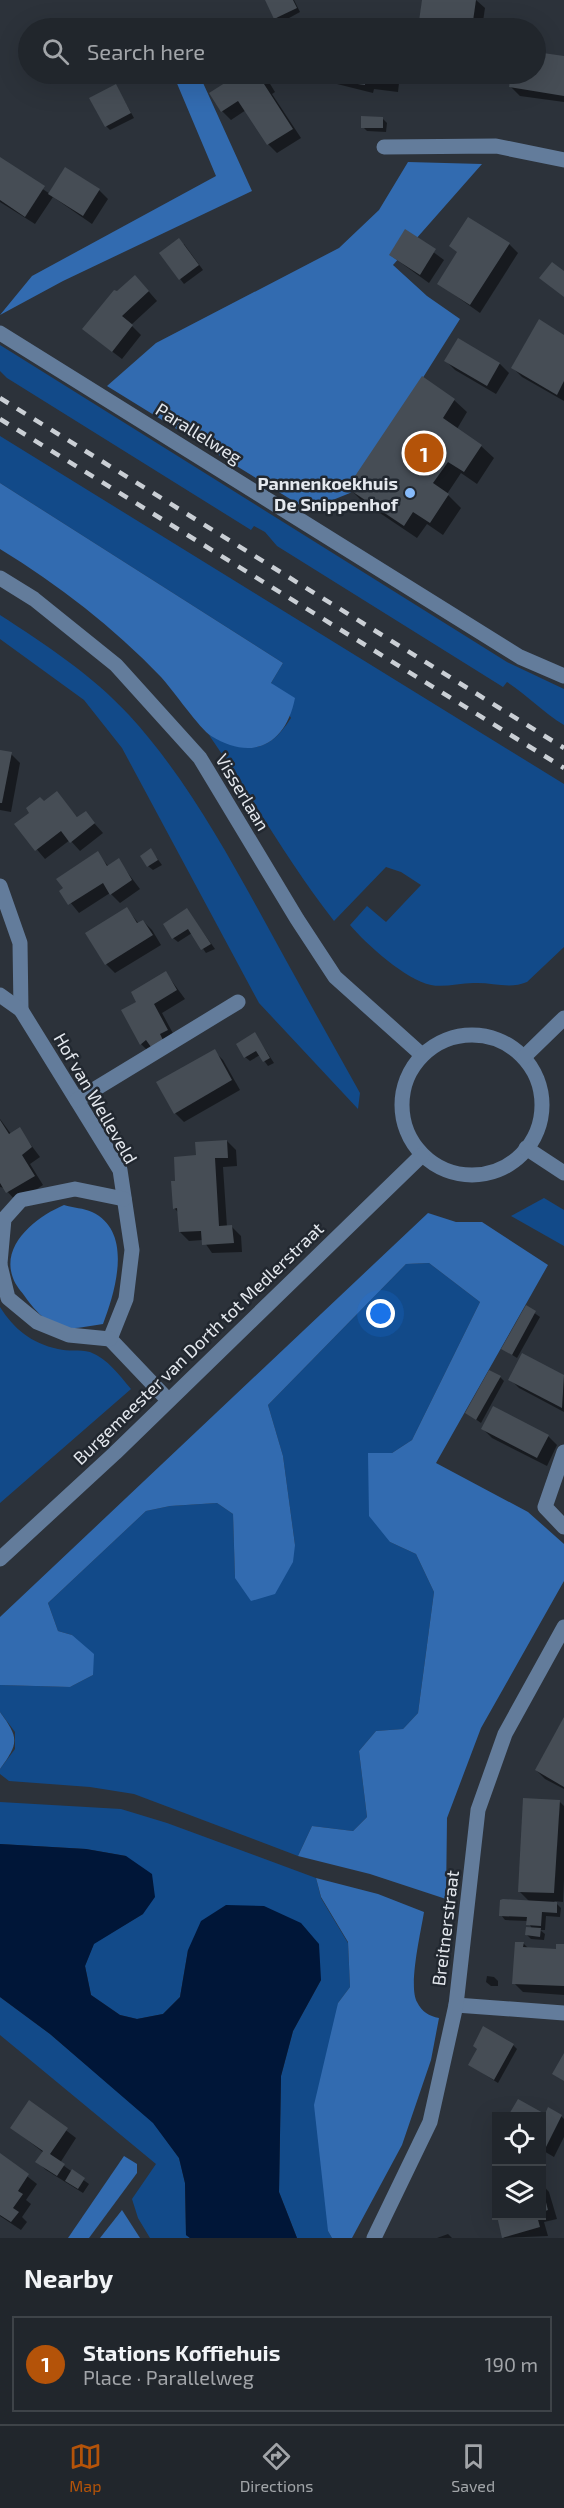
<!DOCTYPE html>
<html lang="en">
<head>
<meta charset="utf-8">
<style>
	body { margin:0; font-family:"Exo 2",sans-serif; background:#2d3238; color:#f1f3f6 }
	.controls { position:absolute; right:18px; bottom:18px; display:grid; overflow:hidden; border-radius:0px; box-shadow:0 6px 24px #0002 }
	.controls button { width:54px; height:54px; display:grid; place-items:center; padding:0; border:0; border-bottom:2px solid #3e4348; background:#21262c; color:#f1f3f6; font:30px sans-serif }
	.you { position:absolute; left:381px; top:1314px; width:21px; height:21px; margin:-15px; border:4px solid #fff; border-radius:50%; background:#1a73e8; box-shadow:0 0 0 9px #1a73e833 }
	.badge { display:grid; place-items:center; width:39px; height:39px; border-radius:50%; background:#b45309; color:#fff; font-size:20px; font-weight:700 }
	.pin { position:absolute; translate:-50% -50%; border:3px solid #fff; box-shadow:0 2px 6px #0006 }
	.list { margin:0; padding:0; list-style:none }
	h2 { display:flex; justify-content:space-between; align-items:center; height:78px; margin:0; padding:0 24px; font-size:26px }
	h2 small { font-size:20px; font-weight:400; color:#a2a5a9 }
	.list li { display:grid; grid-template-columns:39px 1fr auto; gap:18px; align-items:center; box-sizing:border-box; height:96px; margin:0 12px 12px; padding:0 12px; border:2px solid #3e4348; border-radius:0px }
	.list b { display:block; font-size:22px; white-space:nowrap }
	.list p { margin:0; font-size:20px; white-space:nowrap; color:#a2a5a9 }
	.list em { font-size:20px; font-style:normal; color:#a2a5a9 }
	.icon { flex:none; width:33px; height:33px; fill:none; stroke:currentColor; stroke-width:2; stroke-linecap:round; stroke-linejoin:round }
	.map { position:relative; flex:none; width:564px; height:2238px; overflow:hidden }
	.search { position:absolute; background:#21262c; box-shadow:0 6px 24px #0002; left:18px; right:18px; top:18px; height:66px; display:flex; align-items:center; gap:15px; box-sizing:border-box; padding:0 21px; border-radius:33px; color:#a2a5a9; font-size:22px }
	.sheet { height:186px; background:#21262c }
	nav { display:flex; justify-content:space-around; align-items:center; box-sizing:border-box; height:84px; border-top:2px solid #3e4348; background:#21262c; font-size:16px; color:#a2a5a9 }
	nav a { display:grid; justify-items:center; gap:3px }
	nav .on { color:#b45309 }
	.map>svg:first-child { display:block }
	.green { fill:#124a89 }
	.forest { fill:#326bb0 }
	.water { fill:#001638 }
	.shadow { fill:#0007 }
	.building { fill:#464d55 }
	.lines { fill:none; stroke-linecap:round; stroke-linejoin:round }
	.minor { stroke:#637c9b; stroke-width:15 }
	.rail { stroke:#cacfd5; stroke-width:4.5; stroke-dasharray:10 10; stroke-linecap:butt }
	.poi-dot { fill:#87bbfb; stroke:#222830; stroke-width:2 }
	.labels { text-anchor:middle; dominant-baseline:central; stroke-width:5; stroke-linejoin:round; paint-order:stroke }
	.street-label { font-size:18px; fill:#e4e8ee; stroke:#222830 }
	.poi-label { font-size:18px; font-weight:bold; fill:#e4e8ee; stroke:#222830; text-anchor:end }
</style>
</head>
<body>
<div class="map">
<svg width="564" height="2238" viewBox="0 0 564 2238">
	<rect width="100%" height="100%" fill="#2c323a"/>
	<g class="green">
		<path d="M0 345 507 662 564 689V725C543 712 527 695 507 682L503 687 277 546 265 532 254 526 251 530 7 378 0 371Z"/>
		<path d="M0 436 564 784V947L527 982C511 989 494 983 477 983 462 982 445 988 431 985 406 980 366 944 350 925L367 906 386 922 421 885 401 872 386 867 334 921C288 862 252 797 209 735 246 752 267 756 291 718L271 683 283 663 0 483Z"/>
		<path d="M0 615C46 645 91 674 129 715 182 773 221 842 259 911 292 972 326 1032 360 1093L358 1109 259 1003 122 748 84 700 0 639Z"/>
		<path d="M544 1198 564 1210V1246L511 1216Z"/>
		<path d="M429 1263 480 1302 412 1440 392 1453H369L390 1542 416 1554 434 1592 418 1713 403 1729 376 1731 359 1751 367 1817 353 1831 312 1826 298 1856 134 1794 90 1787 9 1781 0 1774V1769L15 1749V1732L0 1712V1685L70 1687 93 1675 72 1635 58 1631 48 1603 146 1511 170 1506 217 1503 233 1514 235 1578 295 1545 283 1456 268 1405 406 1264Z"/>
		<path d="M0 1307C14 1329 31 1343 58 1349 68 1352 80 1349 90 1352 108 1359 119 1375 131 1389L0 1503Z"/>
		<path d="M0 1802 121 1809 167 1823 316 1878 321 1898 348 1943 350 1987 338 2003 328 2231 332 2238H297L279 2192 281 2076 293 2031 321 1980 188 1950 180 1997 163 2014 137 2019 120 2015 91 1995 85 1966 94 1943 143 1914 126 1856 86 1849 0 1844Z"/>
		<path d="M0 1997 50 2034 153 2122 179 2158 185 2183 186 2235 190 2238H150L138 2218 132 2199 156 2164 0 2035Z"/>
	</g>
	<g class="forest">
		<path d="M173 74H199L252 191 63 281 0 315 32 276 216 176Z"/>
		<path d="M408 162 482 164 393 265 427 296 460 319 350 493 308 510 107 386 156 343 339 248 379 210Z"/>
		<path d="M0 483 283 663 271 683 295 698C286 744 253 762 211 736 200 729 173 690 161 677 113 627 59 585 0 549Z"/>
		<path d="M64 1205C73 1208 84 1208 92 1212 134 1232 115 1292 103 1324 88 1326 71 1331 56 1326 46 1322 32 1307 26 1298 22 1292 15 1285 13 1278 0 1244 38 1216 64 1205Z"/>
		<path d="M428 1213 456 1222H482L548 1265 436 1463 528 1512 564 1544V1581L481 1728 447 1818 446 1899 370 1874 298 1856 312 1826 353 1831 367 1817 359 1751 376 1731 403 1729 418 1713 434 1592 416 1554 390 1542 369 1516 368 1453H392L412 1440 480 1302 429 1263 406 1264 268 1405 283 1456 295 1545 293 1562 275 1594 251 1601 235 1578 233 1514 217 1503 170 1506 146 1511 48 1603 58 1631 72 1635 94 1654 93 1675 70 1687 0 1685V1617Z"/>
		<path d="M0 1712C19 1738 19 1743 0 1769Z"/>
		<path d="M316 1878 378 1894 424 1912C421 1932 408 1986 417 2002 422 2012 429 2016 439 2018L431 2060 402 2145 352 2238H332L328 2231 314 2105 338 2003 350 1987 348 1942 321 1897Z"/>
		<path d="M124 2156 137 2164V2173L89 2238H68Z"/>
		<path d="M122 2210 140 2238H100Z"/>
	</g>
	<path class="water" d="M0 1844 86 1849 126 1856 152 1874 155 1897 143 1914 94 1944 85 1966 91 1995 120 2015 137 2019 163 2014 180 1997 188 1950 201 1921 226 1905 264 1906 301 1923 319 1944 321 1980 293 2031 281 2076 279 2192 297 2238H190L186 2235 185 2183 179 2158 153 2123 50 2034 0 1997Z"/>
	<g class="shadow">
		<path d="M266 0H294L300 12 280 23Z"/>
		<path d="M424 0H476L485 8 482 28H420Z"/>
		<path d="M499 21 520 24 525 28H498Z"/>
		<path d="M536 53 564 57V102L520 96 511 87 512 80 501 78 496 74H536Z"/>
		<path d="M242 74H264L275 92 272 94 301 138 277 153 268 144 246 110 231 120 222 111 211 93Z"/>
		<path d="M328 74H400L398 92 374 89 373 93 337 84Z"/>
		<path d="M116 86 134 118 110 130 106 126Z"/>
		<path d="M382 118 387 123 386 132 367 131 363 127Z"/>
		<path d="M0 160 50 194 99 190 108 199 92 224 53 197 35 224 0 202Z"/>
		<path d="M405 231 444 260 429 283 390 255Z"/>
		<path d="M184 244 203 270 184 284 161 254Z"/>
		<path d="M509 244 518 253 480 313 439 284Z"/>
		<path d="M144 286 157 301 131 325 141 335 122 359 93 337Z"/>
		<path d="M564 336V401L522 377 513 368Z"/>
		<path d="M459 340 500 364 509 373 496 394 455 370 446 361Z"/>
		<path d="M454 400 467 412 457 429 481 446 494 458 477 484 461 473 447 494 461 508 443 535 427 524 417 538 362 501 349 488Z"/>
		<path d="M0 752 11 754 20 763 11 812 0 810Z"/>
		<path d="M57 793 78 818 85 813 103 833 80 851 70 840 45 859 16 825Z"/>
		<path d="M151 850 162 865 153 870 148 866Z"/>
		<path d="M97 853 109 867 118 860 140 889 120 903 110 893 79 913 61 891Z"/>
		<path d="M127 909 139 924 143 921 152 930 161 945 115 973 106 964Z"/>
		<path d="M187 910 215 949 206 953 192 933 178 942 173 938Z"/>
		<path d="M166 973 185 999 162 1013 176 1039 150 1053 141 1044 138 1002Z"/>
		<path d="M255 1034 274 1063 268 1066 260 1055 250 1061 245 1057Z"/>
		<path d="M214 1051 223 1060 240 1090 184 1122 175 1113Z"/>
		<path d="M0 1119 11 1134 19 1129 40 1157 30 1164 43 1185 17 1202 4 1188 0 1187Z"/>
		<path d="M227 1141 236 1150 237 1166 223 1167 227 1227H232L241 1236 242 1252 212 1253 203 1240 189 1241 180 1232 179 1213 174 1208 177 1182 198 1157Z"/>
		<path d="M526 1307 540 1317 517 1358 503 1349Z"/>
		<path d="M523 1355 564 1376V1412L519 1388 510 1379Z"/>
		<path d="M500 1377 504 1381 481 1423 467 1413Z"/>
		<path d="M483 1429 548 1436 557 1445 547 1466 492 1438Z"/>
		<path d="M564 1721V1789L545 1779 536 1770Z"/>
		<path d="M559 1801 564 1806V1880L563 1902 554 1901 561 1908 560 1917 546 1916 545 1930H540L545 1934 544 1940 531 1939 527 1935 532 1929 528 1921 505 1920 501 1915 531 1903 519 1891Z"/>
		<path d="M523 1943 529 1949 557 1950 564 1946V1995L523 1992 514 1983Z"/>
		<path d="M487 1976 494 1977 498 1981V1986H491L486 1982Z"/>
		<path d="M513 2045 517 2049 498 2083 470 2065Z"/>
		<path d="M519 2101 546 2116H561L564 2119V2137L554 2157 542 2150V2116H510Z"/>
		<path d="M29 2102 76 2138 60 2163 89 2184 83 2193 46 2170 37 2161 44 2153 12 2128Z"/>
		<path d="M0 2155 37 2184 26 2200 31 2204 22 2217 27 2222 21 2230 0 2216Z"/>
		<path d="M542 2184 549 2192 557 2219 544 2222 548 2236 504 2238 498 2216H542Z"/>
		<path d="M496 2195V2209L493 2196Z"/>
		<path d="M448 2234 452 2238H437Z"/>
	</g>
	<g class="building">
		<path d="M265 0H293L297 8 274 19Z"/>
		<path d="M422 0H476L472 28H418Z"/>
		<path d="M498 19 521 22 520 28H496Z"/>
		<path d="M536 52 564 56V96L509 87 511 74H536Z"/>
		<path d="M239 74H262L268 82 264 84 293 129 267 145 238 101 221 112 209 93Z"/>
		<path d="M327 74H390L389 83 365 81V85L350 83 351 79 327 76Z"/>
		<path d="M116 84 131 113 105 127 89 98Z"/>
		<path d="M361 116 383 117V128H361Z"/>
		<path d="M0 157 45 186 25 217 0 200Z"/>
		<path d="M65 167 100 189 83 216 48 194Z"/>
		<path d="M468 217 510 243 470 305 437 284 457 252 449 246Z"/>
		<path d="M405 229 436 249 420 275 389 255Z"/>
		<path d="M179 238 199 265 179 280 159 253Z"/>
		<path d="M552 262 564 271V297L539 278Z"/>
		<path d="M135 275 149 291 122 316 133 325 112 352 82 329 114 290 117 291Z"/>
		<path d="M539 319 564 335V381L557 395 511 368Z"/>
		<path d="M458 338 500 363 487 386 444 361Z"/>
		<path d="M422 376 455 399 443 418 482 445 464 472 448 462 433 483 449 494 430 523 413 512 404 526 347 488Z"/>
		<path d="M0 750 12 752 2 803H0Z"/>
		<path d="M57 791 77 817 86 811 95 823 70 843 61 831 35 851 14 824 29 813 26 808 40 797 44 801Z"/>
		<path d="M151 848 158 860 147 867 140 856Z"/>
		<path d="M98 851 107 866 119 858 132 880 110 895 103 883 68 905 59 891 63 888 56 879Z"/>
		<path d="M127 907 137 923 143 920 153 935 105 965 85 933Z"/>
		<path d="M187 908 211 944 201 950 188 929 172 939 163 924Z"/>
		<path d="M166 971 177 990 154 1004 168 1030 160 1034 163 1040 151 1047 146 1040 140 1045 121 1010 136 1002 131 992Z"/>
		<path d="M255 1032 270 1058 263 1062 256 1051 244 1058 236 1044Z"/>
		<path d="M215 1049 232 1080 174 1114 156 1082Z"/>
		<path d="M0 1120 9 1134 20 1127 32 1147 22 1155 35 1176 6 1193 0 1183Z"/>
		<path d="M227 1140 228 1158H215L219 1226 232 1225 234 1243 202 1245 201 1231 179 1232 177 1208 173 1209 171 1181H175L174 1157 196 1155 195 1142Z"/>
		<path d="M526 1305 536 1311 512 1355 501 1349Z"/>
		<path d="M522 1353 564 1375 562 1408 508 1380Z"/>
		<path d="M489 1370 501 1376 476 1420 465 1413Z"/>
		<path d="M493 1406 549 1435 537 1458 481 1429Z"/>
		<path d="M564 1717V1787L535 1770Z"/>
		<path d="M523 1798 560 1800 554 1893 518 1892Z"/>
		<path d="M503 1899 557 1902V1913L542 1912 541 1926 526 1925 527 1917 499 1916 500 1900Z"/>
		<path d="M526 1927 541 1928 540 1937 525 1935Z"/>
		<path d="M515 1942H524L523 1947 540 1948 556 1949V1944H564V1986L512 1984Z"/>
		<path d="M483 2026 514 2044 494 2080 468 2065 477 2049 473 2046Z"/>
		<path d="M564 2053V2081L552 2074Z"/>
		<path d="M518 2099 545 2114 548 2107 562 2115 545 2149 542 2147V2116H508Z"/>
		<path d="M29 2100 68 2128 50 2154 65 2164 57 2176 35 2162 43 2151 10 2128Z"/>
		<path d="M0 2153 29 2174 18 2191 23 2194 13 2208 19 2212 11 2222 0 2215Z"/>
		<path d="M72 2169 85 2178 78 2189 65 2181Z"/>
		<path d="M542 2187 548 2210 542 2212Z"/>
		<path d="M497 2216H537L540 2227 502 2238Z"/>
	</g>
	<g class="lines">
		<g class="minor">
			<path d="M384 147 496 146 564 160"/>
			<path d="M0 333 520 657 564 676"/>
			<path d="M0 578 34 599 116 665 200 758 297 919 335 977 422 1055"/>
			<path d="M0 886 20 943 21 1010"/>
			<path d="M0 995 21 1010 120 1170 132 1250 126 1299 110 1339 168 1400"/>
			<circle cx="472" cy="1105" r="70"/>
			<path d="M524 1057 564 1018"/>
			<path d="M77 1100 238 1002"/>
			<path d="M526 1148 564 1173"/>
			<path d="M0 1263 4 1219 21 1200 75 1189 124 1199"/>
			<path d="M0 1265 8 1298 37 1322 69 1335 110 1339"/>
			<path d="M564 1452 545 1507 564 1527"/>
			<path d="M0 1559 115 1453 422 1155"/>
			<path d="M456 2005 564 2013"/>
			<path d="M374 2238 430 2122 456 2005 478 1810 505 1734 564 1627"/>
		</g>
		<g class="rail">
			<path d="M0 398 564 748"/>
			<path d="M0 419 564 768"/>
		</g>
	</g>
	<circle class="poi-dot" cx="410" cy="493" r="6"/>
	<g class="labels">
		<g class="street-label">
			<text transform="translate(199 433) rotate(32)">Parallelweg</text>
			<text transform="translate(243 792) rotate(59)">Visserlaan</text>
			<text transform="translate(96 1098) rotate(60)">Hof van Welleveld</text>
			<text transform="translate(198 1343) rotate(-44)">Burgemeester van Dorth tot Medlerstraat</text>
			<text transform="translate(445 1928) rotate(-83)">Breitnerstraat</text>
		</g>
		<g class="poi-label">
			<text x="398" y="483">Pannenkoekhuis<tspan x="398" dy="21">De Snippenhof</tspan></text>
		</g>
	</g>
</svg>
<div class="controls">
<button><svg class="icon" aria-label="locate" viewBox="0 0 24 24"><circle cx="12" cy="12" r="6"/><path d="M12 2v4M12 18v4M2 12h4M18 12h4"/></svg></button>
<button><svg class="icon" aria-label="layers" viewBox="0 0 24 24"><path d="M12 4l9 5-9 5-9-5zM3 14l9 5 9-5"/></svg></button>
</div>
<div class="you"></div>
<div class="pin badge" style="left:424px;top:453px">1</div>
<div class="search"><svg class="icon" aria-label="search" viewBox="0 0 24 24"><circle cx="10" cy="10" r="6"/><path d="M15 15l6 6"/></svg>Search here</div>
</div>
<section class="sheet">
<h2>Nearby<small></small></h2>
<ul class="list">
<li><span class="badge">1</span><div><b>Stations Koffiehuis</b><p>Place · Parallelweg</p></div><em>190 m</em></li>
</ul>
</section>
<nav>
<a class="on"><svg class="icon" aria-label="map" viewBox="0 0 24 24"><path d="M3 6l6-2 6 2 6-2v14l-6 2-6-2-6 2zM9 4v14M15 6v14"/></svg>Map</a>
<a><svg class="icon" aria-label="directions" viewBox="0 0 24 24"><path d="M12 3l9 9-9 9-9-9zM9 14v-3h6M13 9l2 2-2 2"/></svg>Directions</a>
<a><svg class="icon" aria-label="saved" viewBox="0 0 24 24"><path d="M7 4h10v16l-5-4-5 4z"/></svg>Saved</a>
</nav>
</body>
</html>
